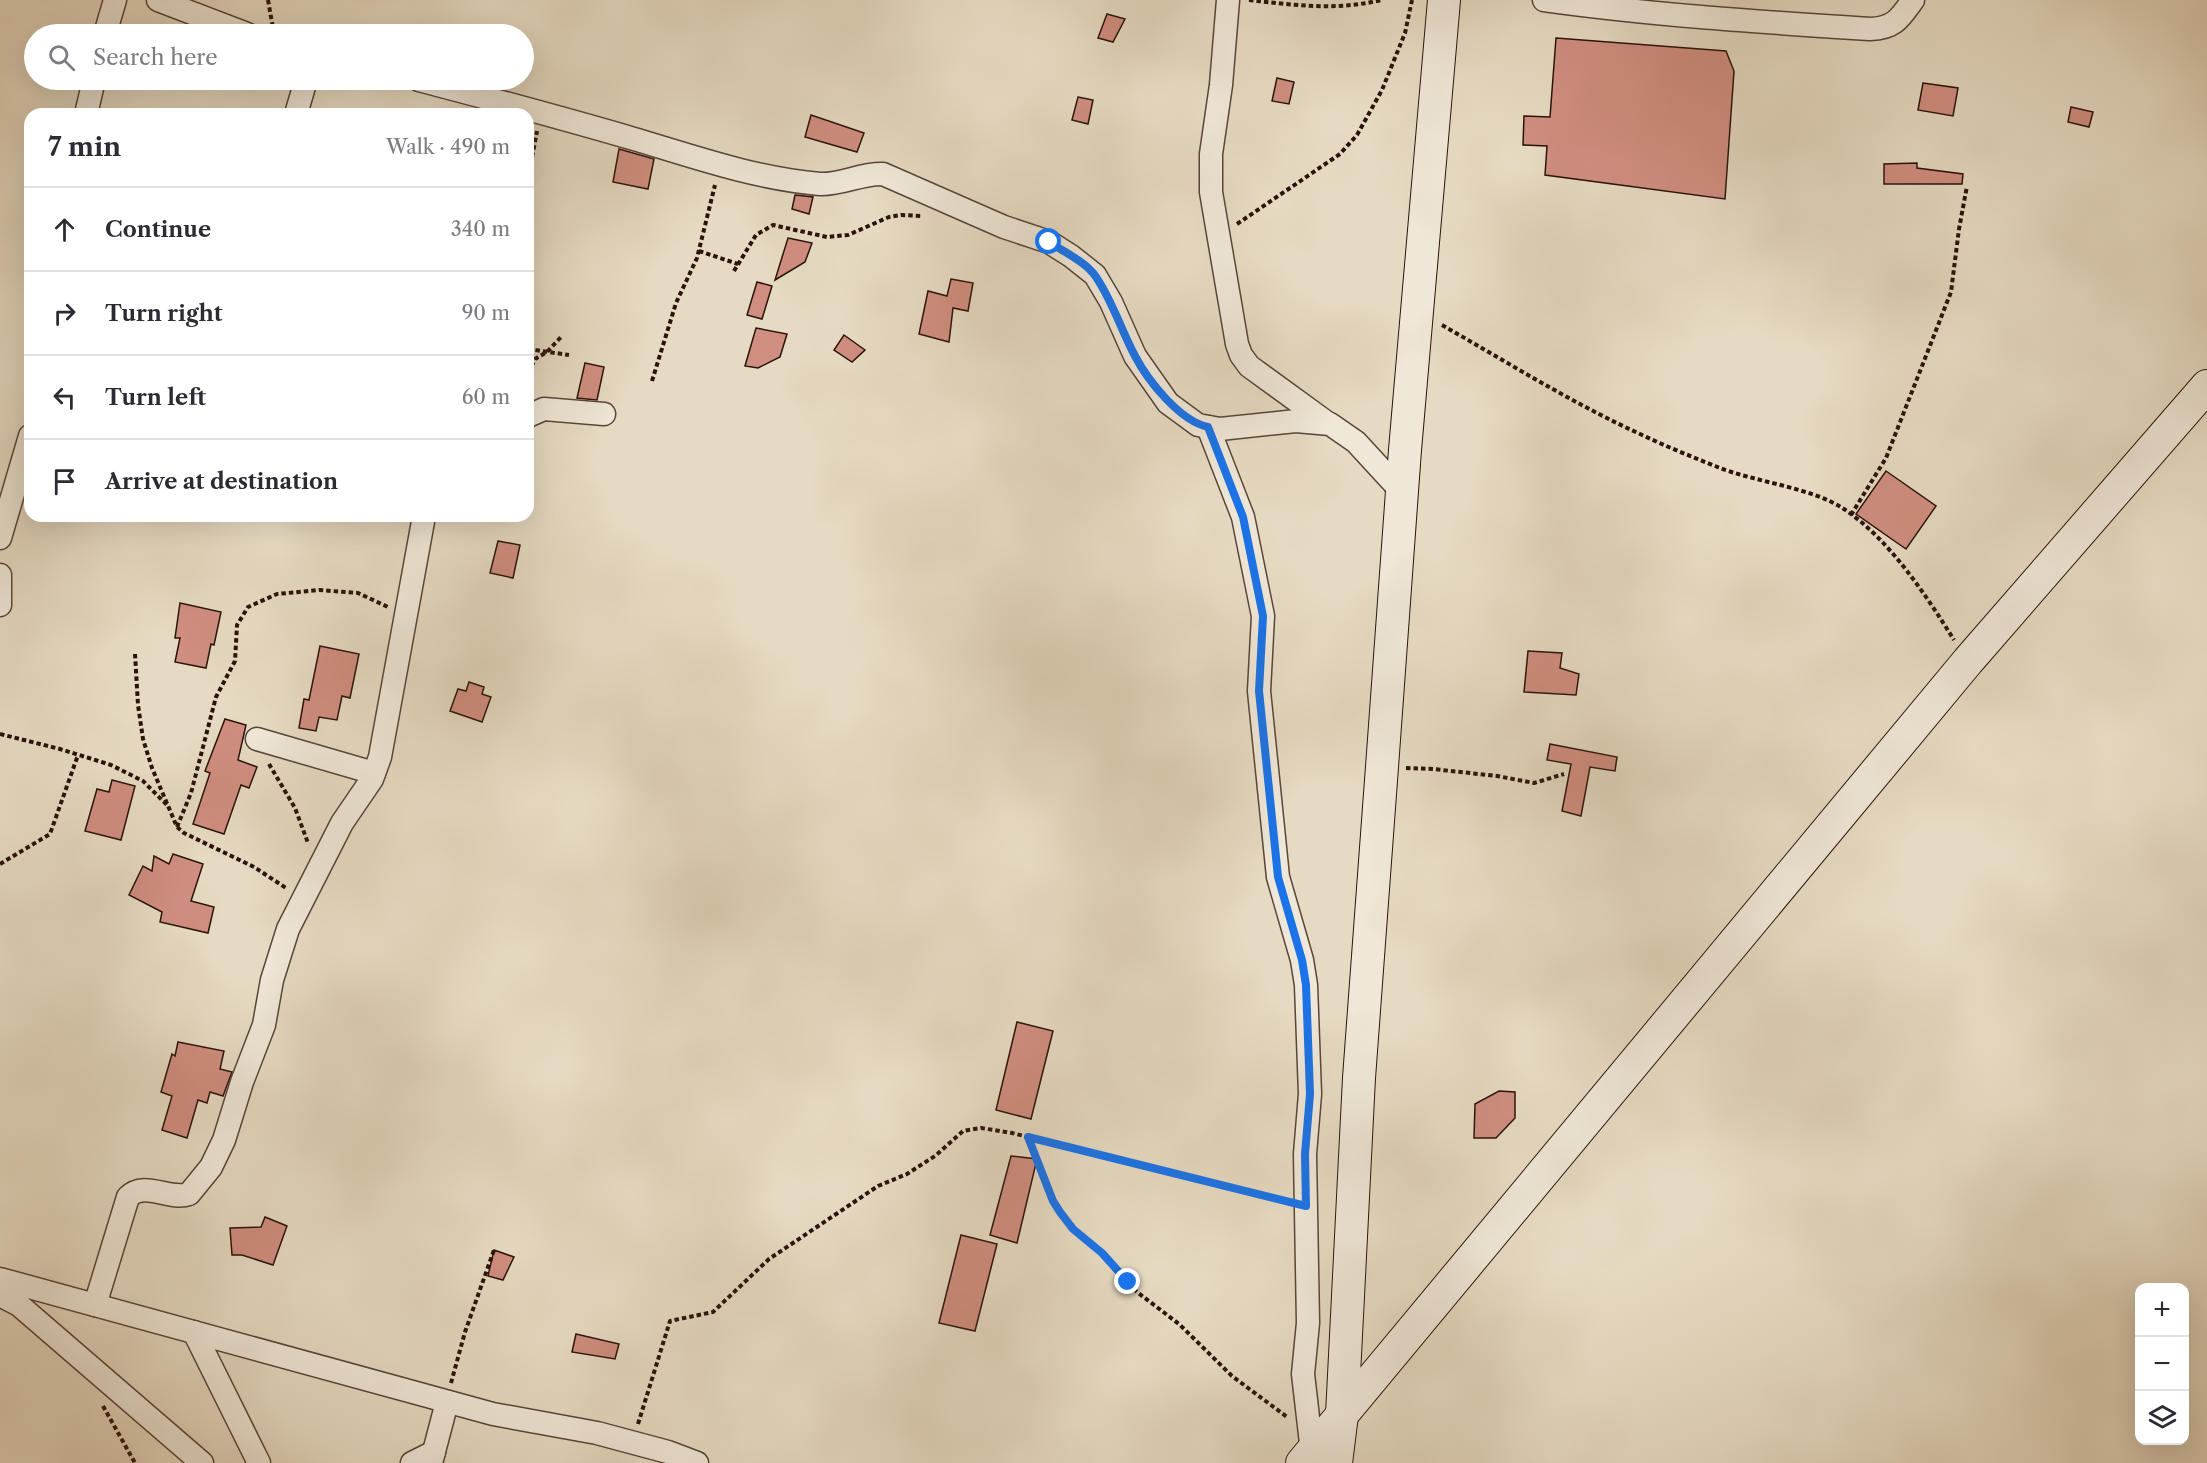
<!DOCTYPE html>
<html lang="en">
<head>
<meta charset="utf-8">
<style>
	body { margin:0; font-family:"Libre Caslon Text",serif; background:#f2f2f3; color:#2b2b33 }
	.controls { position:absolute; right:18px; bottom:18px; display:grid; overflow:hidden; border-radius:12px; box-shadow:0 6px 24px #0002 }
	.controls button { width:54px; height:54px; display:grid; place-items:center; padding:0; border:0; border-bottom:2px solid #e1e1e2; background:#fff; color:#2b2b33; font:30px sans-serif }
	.stop { position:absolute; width:18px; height:18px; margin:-14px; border:4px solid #1a73e8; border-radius:50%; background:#fff }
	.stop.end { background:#1a73e8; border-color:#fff; box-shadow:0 2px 6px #0008 }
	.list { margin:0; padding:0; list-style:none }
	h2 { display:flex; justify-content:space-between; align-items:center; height:78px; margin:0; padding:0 24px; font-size:26px }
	h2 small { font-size:20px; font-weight:400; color:#7c7c81 }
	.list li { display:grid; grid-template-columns:39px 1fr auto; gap:18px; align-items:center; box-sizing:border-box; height:84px; padding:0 24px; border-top:2px solid #e1e1e2 }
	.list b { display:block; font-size:22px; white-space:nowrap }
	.list em { font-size:20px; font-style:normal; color:#7c7c81 }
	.icon { flex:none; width:33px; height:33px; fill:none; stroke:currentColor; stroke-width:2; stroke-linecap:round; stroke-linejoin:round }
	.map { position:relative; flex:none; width:2207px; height:1463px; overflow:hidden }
	.search { position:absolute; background:#fff; box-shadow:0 6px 24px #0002; left:24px; top:24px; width:510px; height:66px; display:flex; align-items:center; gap:15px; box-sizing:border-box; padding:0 21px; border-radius:33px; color:#7c7c81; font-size:22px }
	.panel { position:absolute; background:#fff; box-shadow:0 6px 24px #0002; left:24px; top:108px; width:510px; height:414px; border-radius:18px }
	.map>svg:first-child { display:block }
	.building { fill:#d08e80; stroke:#2a130b; stroke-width:1.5 }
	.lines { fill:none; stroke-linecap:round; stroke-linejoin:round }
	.street-casing { stroke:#594539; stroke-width:25 }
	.secondary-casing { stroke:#2a130b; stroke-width:34 }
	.path { stroke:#2a130b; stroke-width:4; stroke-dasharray:4.5 3; stroke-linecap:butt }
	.street { stroke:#efe7d7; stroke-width:22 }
	.secondary { stroke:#efe7d7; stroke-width:32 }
	.route { stroke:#1a73e8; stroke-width:8 }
</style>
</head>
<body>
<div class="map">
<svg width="2207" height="1463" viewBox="0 0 2207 1463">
	<rect width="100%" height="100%" fill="#e6dac2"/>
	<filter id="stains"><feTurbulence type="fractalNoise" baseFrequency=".00333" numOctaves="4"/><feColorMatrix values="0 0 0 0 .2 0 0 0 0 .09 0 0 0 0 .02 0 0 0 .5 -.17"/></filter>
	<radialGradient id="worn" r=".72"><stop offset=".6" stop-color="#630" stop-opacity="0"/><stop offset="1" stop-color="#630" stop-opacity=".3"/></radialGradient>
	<g class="building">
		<path d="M1107 14 1125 19 1113 42 1098 38Z"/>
		<path d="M1556 38 1726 51 1734 71 1725 199 1545 175 1547 146 1523 145 1524 116 1550 117Z"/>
		<path d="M1277 78 1294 82 1289 104 1272 101Z"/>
		<path d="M1923 83 1958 88 1953 116 1918 110Z"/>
		<path d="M1078 97 1093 100 1088 124 1072 120Z"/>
		<path d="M2071 107 2093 112 2089 127 2068 122Z"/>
		<path d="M811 115 864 133 857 152 805 137Z"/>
		<path d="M619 149 654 159 648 189 613 182Z"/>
		<path d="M1917 163V168L1963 174 1962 184H1884V164Z"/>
		<path d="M795 195 813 197 809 214 792 209Z"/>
		<path d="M788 238 812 243 805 262 775 280Z"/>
		<path d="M951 279 973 283 968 311 953 308 949 342 919 334 928 291 947 296Z"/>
		<path d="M757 282 772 286 762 319 747 315Z"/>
		<path d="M756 328 787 334 780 357 758 368 745 366Z"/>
		<path d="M844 335 865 350 852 362 834 350Z"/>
		<path d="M585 363 604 367 597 400 577 398Z"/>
		<path d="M1886 471 1936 506 1906 549 1856 514Z"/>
		<path d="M498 541 520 545 513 578 490 573Z"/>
		<path d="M180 603 221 612 214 645 211 644 206 668 175 662 180 638H175Z"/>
		<path d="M320 646 359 654 350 698 342 696 337 720 319 717 316 731 299 728 304 699 309 700Z"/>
		<path d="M1528 651 1562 653 1560 668 1579 674 1576 695 1524 692Z"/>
		<path d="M469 682 484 687 482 694 491 697 482 722 450 711 458 689 466 691Z"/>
		<path d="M225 719 246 725 238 760 257 767 249 788 241 785 224 834 193 824 210 773 205 771Z"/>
		<path d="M1550 744 1617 757 1615 771 1590 767 1581 816 1562 811 1571 764 1547 760Z"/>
		<path d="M112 780 135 786 121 840 85 831 97 789 109 792Z"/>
		<path d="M173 854 203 864 191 901 214 907 208 933 160 922 162 912 129 895 143 866 152 871 154 856 169 864Z"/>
		<path d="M1017 1022 1053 1031 1031 1119 996 1110Z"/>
		<path d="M178 1042 224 1051 220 1069 232 1072 223 1096 210 1092 207 1103 198 1100 187 1138 162 1130 172 1096 161 1092 172 1054 175 1056Z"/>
		<path d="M1499 1091 1515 1092V1118L1496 1138H1474L1475 1104Z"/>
		<path d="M1011 1156 1037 1159 1017 1243 990 1235Z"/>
		<path d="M265 1217 287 1226 273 1265 242 1255H232L230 1228 261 1227Z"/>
		<path d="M961 1235 997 1244 975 1331 939 1323Z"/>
		<path d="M494 1250 514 1257 503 1280 488 1276Z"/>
		<path d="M576 1334 619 1344 615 1359 572 1352Z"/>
	</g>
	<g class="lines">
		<defs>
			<g id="street">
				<path d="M158 0 247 34"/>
				<path d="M1228 0 1221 85 1211 154V192L1237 344 1241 355 1249 366 1326 422"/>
				<path d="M1544 0C1652 15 1761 22 1870 29 1895 28 1900 18 1913 0"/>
				<path d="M105 34 115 0"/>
				<path d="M419 80C491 99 563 118 634 139 695 157 757 179 820 184 842 185 861 173 883 174L1004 227 1049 242 1071 256 1095 275 1111 302 1135 356 1168 403 1198 425 1220 429 1296 421 1330 424 1356 442 1402 492"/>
				<path d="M86 114 94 80"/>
				<path d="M296 114 306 80"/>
				<path d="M528 416 544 409 604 414"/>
				<path d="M1208 427 1243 517 1263 616 1259 691 1278 877 1302 960 1306 985 1310 1094 1305 1154 1308 1323 1303 1374 1312 1452"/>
				<path d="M0 538 30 436"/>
				<path d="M0 575V605"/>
				<path d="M257 739 374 773"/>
				<path d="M0 1279 493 1414 597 1433 668 1452 697 1463"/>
				<path d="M0 1295 19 1305 202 1463"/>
				<path d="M95 1305 128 1197C145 1180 169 1201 189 1194L211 1167 224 1140 242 1082 264 1025 272 980 288 929 342 823 372 779 380 757 424 516"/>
				<path d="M194 1332 259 1463"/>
				<path d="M412 1463 434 1452"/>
				<path d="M431 1463 447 1402"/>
			</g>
			<g id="secondary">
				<path d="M1302 1463 1968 661 2207 386"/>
				<path d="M1336 1463 1342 1415 1359 1078 1382 767 1405 450 1444 0"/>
			</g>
		</defs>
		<use href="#street" class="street-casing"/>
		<use href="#secondary" class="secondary-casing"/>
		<g class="path">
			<path d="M268 0 274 34"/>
			<path d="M1249 0C1293 5 1337 11 1381 0"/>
			<path d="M528 179 537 131"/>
			<path d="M1237 224 1340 154 1357 135 1382 90 1405 33 1412 0"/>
			<path d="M699 251 738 264"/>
			<path d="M734 271 756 235 773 225 827 237 848 235 889 217 901 215 922 216"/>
			<path d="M1442 325C1507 362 1572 403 1640 434 1665 446 1690 456 1715 466 1753 482 1811 487 1844 509 1889 539 1926 595 1954 640"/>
			<path d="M528 349 569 355"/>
			<path d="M528 373 535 359 547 352 562 336"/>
			<path d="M652 381 676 303 697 258 715 185"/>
			<path d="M1851 515 1886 458 1951 292 1959 229 1967 186"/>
			<path d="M135 654 138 705 143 739 152 768 177 827 184 833 254 867 286 888"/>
			<path d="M0 734 60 749 111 765 143 781 167 805"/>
			<path d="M269 764 295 808 308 843"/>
			<path d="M1406 768 1433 769 1497 776 1534 783 1564 774"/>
			<path d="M177 827 191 793 216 697 235 661 237 625 248 607 277 594 319 590 358 593 388 607"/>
			<path d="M0 864 50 834 78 755"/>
			<path d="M1028 1138 1053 1201 1073 1229 1102 1253 1114 1269 1137 1292 1179 1324 1232 1376 1287 1417"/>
			<path d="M451 1383 465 1332 494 1250"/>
			<path d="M103 1406 135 1463"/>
			<path d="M638 1424 670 1321 713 1312 769 1259 878 1186 907 1174 935 1156 963 1131 981 1128 1012 1133 1285 1201"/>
		</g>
		<use href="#street" class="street"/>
		<use href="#secondary" class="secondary"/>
	</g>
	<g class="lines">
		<path class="route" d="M1049 242C1064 252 1086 262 1096 277 1113 302 1121 330 1135 356 1148 381 1180 421 1208 427L1243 517 1263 616 1259 691 1278 877 1302 960 1306 985 1310 1094 1305 1154 1306 1206 1028 1137 1053 1201 1060 1212 1073 1229 1102 1253 1128 1282"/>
	</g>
	<rect width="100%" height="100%" filter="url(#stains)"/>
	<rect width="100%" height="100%" fill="url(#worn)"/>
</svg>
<div class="controls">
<button>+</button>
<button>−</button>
<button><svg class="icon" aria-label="layers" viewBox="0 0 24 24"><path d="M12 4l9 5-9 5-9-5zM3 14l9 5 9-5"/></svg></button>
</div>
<div class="stop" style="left:1049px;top:242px"></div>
<div class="stop end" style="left:1128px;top:1282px"></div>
<div class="search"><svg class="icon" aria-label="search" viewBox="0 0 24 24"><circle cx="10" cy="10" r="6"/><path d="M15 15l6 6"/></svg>Search here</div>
<section class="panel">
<h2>7 min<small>Walk · 490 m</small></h2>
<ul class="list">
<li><svg class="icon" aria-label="ahead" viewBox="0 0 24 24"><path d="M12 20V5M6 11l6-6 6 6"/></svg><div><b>Continue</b></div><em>340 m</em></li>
<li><svg class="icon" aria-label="right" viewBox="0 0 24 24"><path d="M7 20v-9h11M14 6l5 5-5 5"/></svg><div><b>Turn right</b></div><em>90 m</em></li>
<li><svg class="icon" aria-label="left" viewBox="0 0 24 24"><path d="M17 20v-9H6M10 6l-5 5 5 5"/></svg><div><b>Turn left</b></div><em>60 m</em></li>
<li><svg class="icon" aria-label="arrive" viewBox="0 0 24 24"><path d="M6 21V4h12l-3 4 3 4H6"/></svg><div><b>Arrive at destination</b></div></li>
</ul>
</section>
</div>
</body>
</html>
